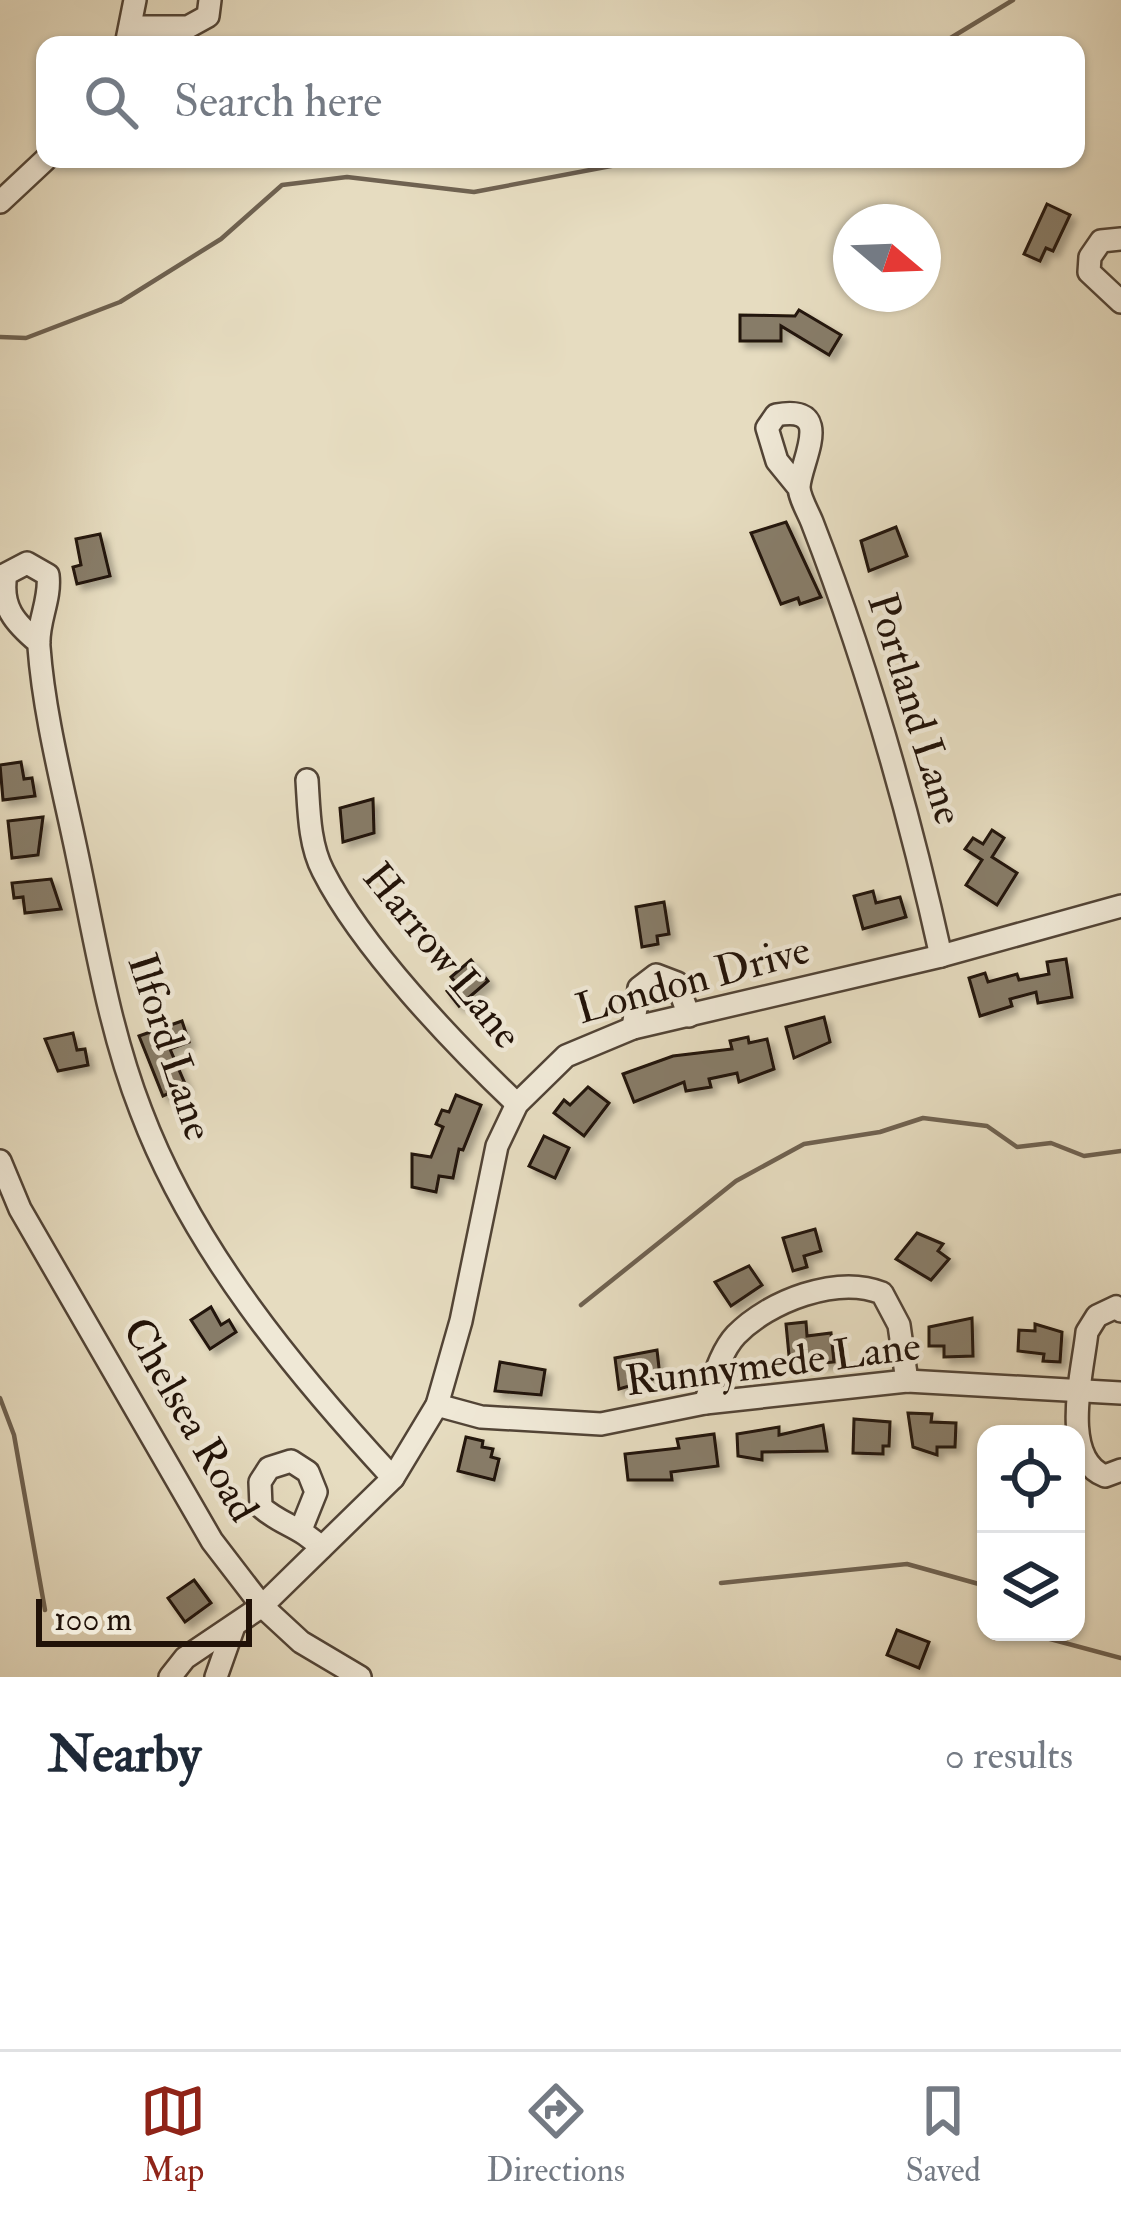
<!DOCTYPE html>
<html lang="en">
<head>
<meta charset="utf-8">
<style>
	body { margin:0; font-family:"IM FELL Double Pica",serif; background:#f6f6f7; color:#1f2937 }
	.controls { position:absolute; right:36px; bottom:36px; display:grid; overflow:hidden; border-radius:24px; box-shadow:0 3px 9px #0004 }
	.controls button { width:108px; height:108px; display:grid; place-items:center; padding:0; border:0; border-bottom:3px solid #e0e1e3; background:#fff; color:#1f2937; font:60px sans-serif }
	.compass { position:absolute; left:833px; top:204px; width:108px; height:108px; border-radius:50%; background:#fff; box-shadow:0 3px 9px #0004; rotate:109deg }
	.scale { position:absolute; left:36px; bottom:30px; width:216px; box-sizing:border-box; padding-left:12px; border:6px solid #211208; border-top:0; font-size:33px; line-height:42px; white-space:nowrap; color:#211208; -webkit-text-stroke:9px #efe8d6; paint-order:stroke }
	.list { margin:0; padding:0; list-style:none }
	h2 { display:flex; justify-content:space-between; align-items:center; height:156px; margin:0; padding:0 48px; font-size:51px }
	h2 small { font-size:39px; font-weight:400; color:#747a83 }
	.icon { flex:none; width:66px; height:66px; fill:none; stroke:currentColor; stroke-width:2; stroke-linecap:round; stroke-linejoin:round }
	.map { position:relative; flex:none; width:1121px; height:1677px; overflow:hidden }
	.search { position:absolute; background:#fff; box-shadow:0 3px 9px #0004; left:36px; right:36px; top:36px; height:132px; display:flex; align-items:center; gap:30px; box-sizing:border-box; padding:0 42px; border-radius:24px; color:#747a83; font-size:45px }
	.sheet { height:372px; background:#fff }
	nav { display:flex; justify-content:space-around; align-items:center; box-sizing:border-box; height:168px; border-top:3px solid #e0e1e3; background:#fff; font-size:33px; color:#747a83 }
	nav a { display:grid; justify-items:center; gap:6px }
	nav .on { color:#8f2418 }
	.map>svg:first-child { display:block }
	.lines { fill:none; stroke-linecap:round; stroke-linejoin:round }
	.stream { stroke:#6f6251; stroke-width:4.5 }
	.building { fill:#877b68; stroke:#211208; stroke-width:3; filter:url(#shadow) }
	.minor-casing { stroke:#524436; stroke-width:26 }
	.minor { stroke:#efe8d6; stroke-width:21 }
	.labels { text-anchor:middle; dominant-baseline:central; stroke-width:9; stroke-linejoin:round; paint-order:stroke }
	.street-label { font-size:42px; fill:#211208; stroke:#efe8d6 }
</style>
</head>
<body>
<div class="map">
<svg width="1121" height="1677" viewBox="0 0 1121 1677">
	<defs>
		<filter id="shadow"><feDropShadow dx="5.5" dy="5.5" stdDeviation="3" flood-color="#0004"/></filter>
	</defs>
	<rect width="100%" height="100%" fill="#e6dcc0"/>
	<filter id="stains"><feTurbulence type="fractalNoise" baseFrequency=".00167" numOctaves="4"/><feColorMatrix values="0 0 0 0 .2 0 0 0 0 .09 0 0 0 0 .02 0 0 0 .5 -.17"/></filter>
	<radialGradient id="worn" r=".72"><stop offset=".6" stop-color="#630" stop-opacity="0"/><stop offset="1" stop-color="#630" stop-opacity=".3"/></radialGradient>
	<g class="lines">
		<g class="stream">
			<path d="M939 45 1013 0"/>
			<path d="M0 337 26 338 120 302 221 239 282 185 347 177 474 192 648 159"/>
			<path d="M581 1305 736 1181 804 1144 880 1132 923 1118 987 1126 1017 1147 1051 1143 1084 1156 1121 1151"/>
			<path d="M0 1398 14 1435 45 1610"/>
			<path d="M721 1583 907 1564 986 1586"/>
			<path d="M1024 1632 1121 1658"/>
		</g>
	</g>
	<g class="building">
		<path d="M1047 204 1070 215 1053 251 1046 248 1040 261 1024 254Z"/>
		<path d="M799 310 841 335 829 355 781 326V341H740V315L795 316Z"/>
		<path d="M786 522 821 597 800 604 798 598 781 604 751 533Z"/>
		<path d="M896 527 907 556 869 571 861 541Z"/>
		<path d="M100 534 110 576 77 584 73 567 81 565 76 539Z"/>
		<path d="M21 762 24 779 32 778 35 796 3 800 0 765Z"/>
		<path d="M373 799 374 833 343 842 340 808Z"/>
		<path d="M43 817 38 855 12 858 8 821Z"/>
		<path d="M992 830 1004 838 992 857 1017 873 997 905 966 885 982 860 965 849 973 838 983 844Z"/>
		<path d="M51 879 61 909 25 913 23 897 14 898 12 883Z"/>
		<path d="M873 891 876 903 900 897 906 917 863 929 854 896Z"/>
		<path d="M664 902 669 934 657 936 658 944 642 947 636 907Z"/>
		<path d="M1066 959 1072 997 1038 1003 1036 992 1010 999 1012 1006 980 1016 969 978 985 973 988 982 1017 974 1019 980 1049 974 1047 962Z"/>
		<path d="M471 960 488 981 459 1006 447 991 456 983 451 977Z"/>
		<path d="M824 1017 830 1042 794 1058 786 1027Z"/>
		<path d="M182 1021 189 1042 170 1049 186 1086 163 1096 139 1036Z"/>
		<path d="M73 1033 77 1050 85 1049 88 1065 58 1071 45 1039Z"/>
		<path d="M748 1037 749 1043 767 1039 774 1069 739 1082 737 1073 709 1079 711 1087 686 1091 684 1082 634 1102 623 1074 673 1056 732 1049 730 1041Z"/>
		<path d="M588 1087 609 1103 584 1136 554 1113 564 1100 570 1105Z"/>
		<path d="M456 1095 481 1105 463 1150 459 1149 453 1178 439 1176 436 1192 412 1187V1154L431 1157 443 1127 436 1124 442 1110 449 1112Z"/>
		<path d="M544 1136 569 1148 555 1178 529 1166Z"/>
		<path d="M815 1229 821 1251 804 1256 807 1267 793 1271 783 1238Z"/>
		<path d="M917 1233 943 1244 938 1251 949 1259 931 1280 896 1259Z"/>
		<path d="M749 1266 762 1285 731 1306 715 1282Z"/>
		<path d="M211 1307 221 1325 229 1320 236 1332 210 1349 191 1320Z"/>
		<path d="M972 1318 973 1356 944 1357V1346H929V1327Z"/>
		<path d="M806 1322 807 1336 831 1333 834 1362 790 1366 786 1324Z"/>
		<path d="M1035 1324 1062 1332 1060 1362 1043 1361 1044 1354 1018 1351 1019 1330 1035 1331Z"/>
		<path d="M657 1350 660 1377 619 1389 615 1358Z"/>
		<path d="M500 1362 545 1370 541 1395 495 1391Z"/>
		<path d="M908 1413 932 1414 931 1422 956 1423 955 1447H937V1455L913 1447Z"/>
		<path d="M854 1419 890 1422 889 1446H883V1454L853 1453Z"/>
		<path d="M823 1425 827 1451 762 1452V1460L738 1456 737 1434 779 1427V1435Z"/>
		<path d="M714 1434 718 1466 671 1472 672 1480H628L625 1454 679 1448 677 1439Z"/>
		<path d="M466 1437 483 1441 482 1447 493 1449 491 1457 499 1459 494 1480 458 1471Z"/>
		<path d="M194 1580 211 1603 185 1622 168 1598Z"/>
		<path d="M897 1630 929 1642 919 1668 887 1655Z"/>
	</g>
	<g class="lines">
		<defs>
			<g id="minor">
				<path d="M132 27H188L208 16 210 0"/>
				<path d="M126 45 135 0"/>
				<path d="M0 202 46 159"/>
				<path d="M1121 239 1101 241 1090 257 1089 272 1121 302"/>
				<path d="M799 488 777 461 767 428 776 415C837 404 800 462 799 487 799 497 808 512 812 522 867 664 908 807 941 956"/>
				<path d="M39 643C15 623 0 607 6 574L27 563 48 575C51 600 37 622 39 647 44 715 63 787 77 854 95 939 109 1029 141 1111 193 1249 294 1371 393 1478"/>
				<path d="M307 780C309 810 309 844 323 871 362 948 454 1044 517 1104"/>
				<path d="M633 1028 639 988 656 975 677 983 689 1016"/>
				<path d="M0 1161 20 1209 212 1541 262 1606 301 1642 360 1677"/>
				<path d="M1121 1311 1116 1307 1097 1316 1087 1332C1083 1371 1059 1458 1105 1476L1121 1470"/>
				<path d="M705 1403C713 1381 720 1352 736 1335 769 1301 837 1275 882 1293L899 1325 907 1381"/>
				<path d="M437 1405 481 1417 601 1424 705 1403 907 1381 1121 1393"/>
				<path d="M302 1527 316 1492 308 1472 291 1461 269 1468 260 1482 261 1507C281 1525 302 1527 321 1548"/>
				<path d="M170 1677 185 1658 262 1606 393 1478 437 1405 461 1321 497 1146 517 1104 566 1056 633 1028 941 956 1121 906"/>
				<path d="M216 1677 233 1629"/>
			</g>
		</defs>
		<use href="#minor" class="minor-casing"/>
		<use href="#minor" class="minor"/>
	</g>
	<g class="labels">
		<g class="street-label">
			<text transform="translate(915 709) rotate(73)">Portland Lane</text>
			<text transform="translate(442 956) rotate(51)">Harrow Lane</text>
			<text transform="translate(693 980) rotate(-15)">London Drive</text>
			<text transform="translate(170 1047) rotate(72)">Ilford Lane</text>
			<text transform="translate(773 1364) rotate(-7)">Runnymede Lane</text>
			<text transform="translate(190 1420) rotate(60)">Chelsea Road</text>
		</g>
	</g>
	<rect width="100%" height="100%" filter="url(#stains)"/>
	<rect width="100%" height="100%" fill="url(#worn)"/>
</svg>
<div class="controls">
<button><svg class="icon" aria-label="locate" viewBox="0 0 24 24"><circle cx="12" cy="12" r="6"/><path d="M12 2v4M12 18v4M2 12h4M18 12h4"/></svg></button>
<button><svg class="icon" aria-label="layers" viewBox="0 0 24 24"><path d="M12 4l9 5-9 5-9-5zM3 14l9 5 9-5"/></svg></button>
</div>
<svg class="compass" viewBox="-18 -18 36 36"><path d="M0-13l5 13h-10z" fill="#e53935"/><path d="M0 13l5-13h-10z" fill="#747a83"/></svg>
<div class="scale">100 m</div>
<div class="search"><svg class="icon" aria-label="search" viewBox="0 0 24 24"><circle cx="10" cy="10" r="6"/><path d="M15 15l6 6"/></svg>Search here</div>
</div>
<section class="sheet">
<h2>Nearby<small>0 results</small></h2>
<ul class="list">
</ul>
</section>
<nav>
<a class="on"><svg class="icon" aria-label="map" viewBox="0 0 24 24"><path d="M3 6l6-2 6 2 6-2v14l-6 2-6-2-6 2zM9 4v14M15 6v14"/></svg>Map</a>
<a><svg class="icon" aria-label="directions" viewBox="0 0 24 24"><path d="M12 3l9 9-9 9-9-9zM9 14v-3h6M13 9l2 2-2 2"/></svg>Directions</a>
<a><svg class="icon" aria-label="saved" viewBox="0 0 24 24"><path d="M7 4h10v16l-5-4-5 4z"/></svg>Saved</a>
</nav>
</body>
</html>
